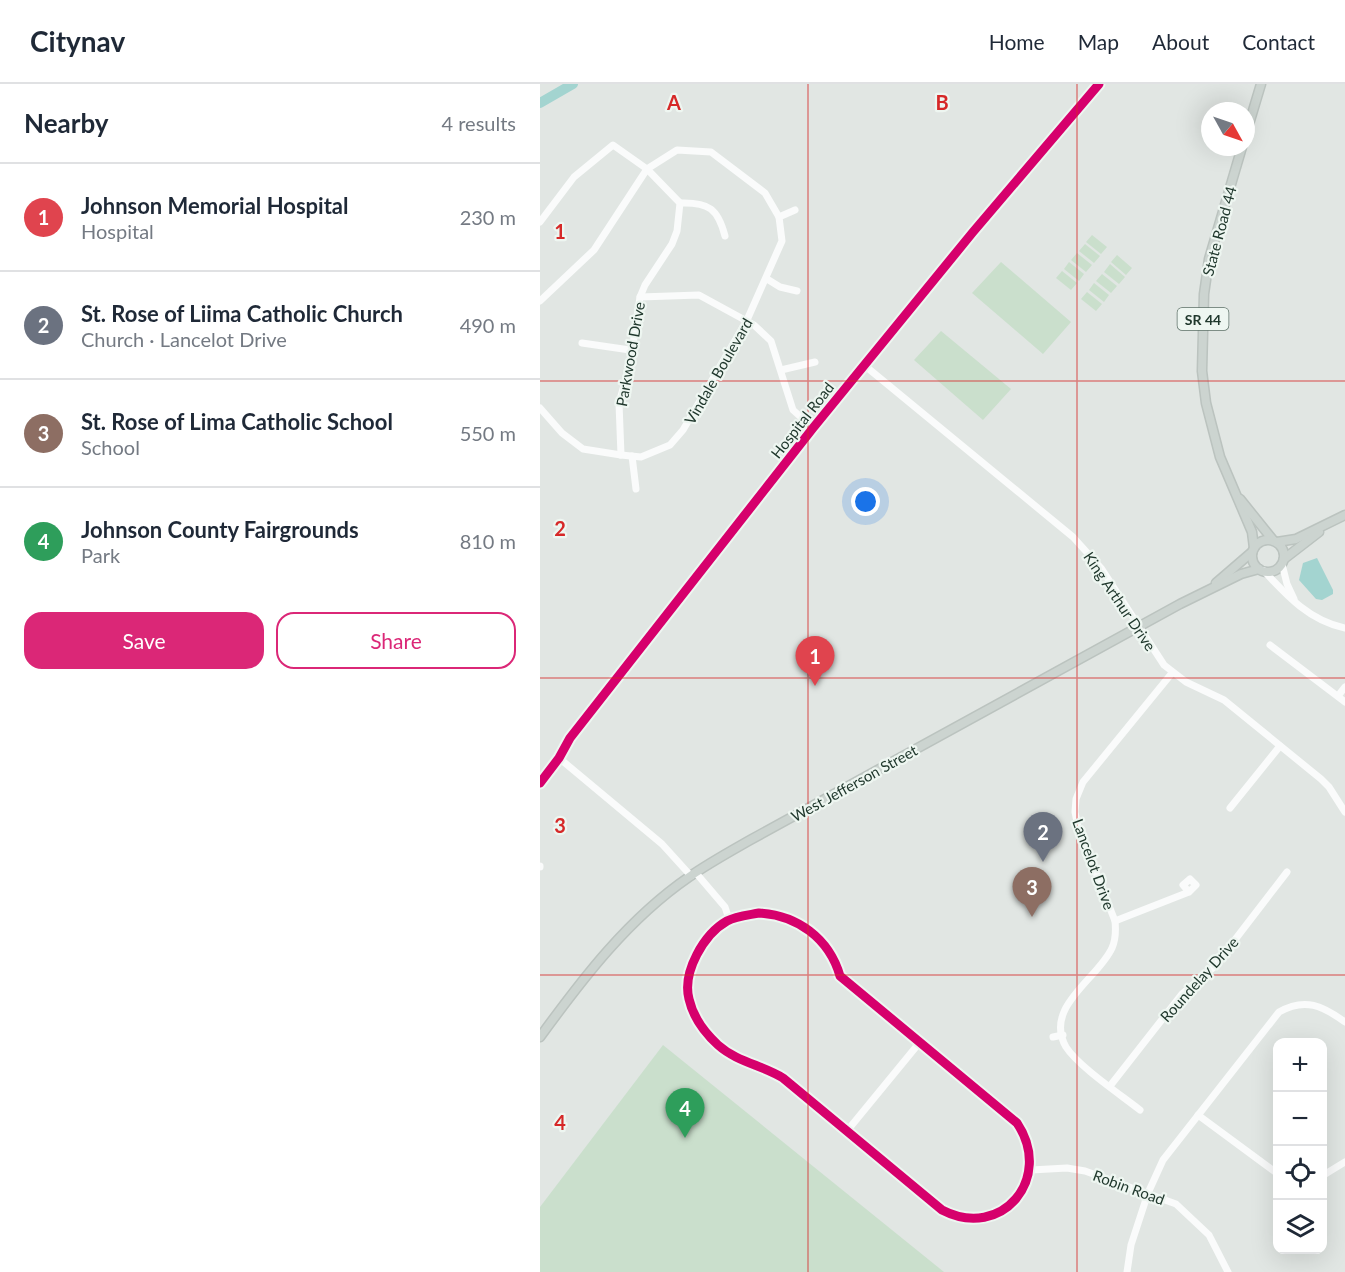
<!DOCTYPE html>
<html lang="en">
<head>
<meta charset="utf-8">
<style>
	body { margin:0; font-family:Lato,sans-serif; background:#f6f6f7; color:#1f2937 }
	.controls { position:absolute; right:18px; bottom:18px; display:grid; overflow:hidden; border-radius:12px; box-shadow:0 6px 24px #0002 }
	.controls button { width:54px; height:54px; display:grid; place-items:center; padding:0; border:0; border-bottom:2px solid #e0e1e3; background:#fff; color:#1f2937; font:30px sans-serif }
	.compass { position:absolute; left:661px; top:18px; width:54px; height:54px; border-radius:50%; background:#fff; box-shadow:0 6px 24px #0002; rotate:130deg }
	.you { position:absolute; left:326px; top:418px; width:21px; height:21px; margin:-15px; border:4px solid #fff; border-radius:50%; background:#1a73e8; box-shadow:0 0 0 9px #1a73e833 }
	.badge { display:grid; place-items:center; width:39px; height:39px; border-radius:50%; background:#db2777; color:#fff; font-size:20px; font-weight:700 }
	.pin { position:absolute; translate:-50% -50px; filter:drop-shadow(0 2px 3px #0008) }
	.pin::after { content:''; position:absolute; top:32px; width:21px; height:18px; background:inherit; clip-path:polygon(0 0,100% 0,50% 100%) }
	.list { margin:0; padding:0; list-style:none }
	h2 { display:flex; justify-content:space-between; align-items:center; height:78px; margin:0; padding:0 24px; font-size:26px }
	h2 small { font-size:20px; font-weight:400; color:#747a83 }
	.list li { display:grid; grid-template-columns:39px 1fr auto; gap:18px; align-items:center; box-sizing:border-box; height:108px; padding:0 24px; border-top:2px solid #e0e1e3 }
	.list b { display:block; font-size:22px; white-space:nowrap }
	.list p { margin:0; font-size:20px; white-space:nowrap; color:#747a83 }
	.list em { font-size:20px; font-style:normal; color:#747a83 }
	.actions { display:flex; gap:12px; padding:18px 24px }
	.actions a { flex:1; padding:14px 0; border:2px solid #db2777; border-radius:18px; text-align:center; font-size:21px; color:#db2777 }
	.actions .main { background:#db2777; color:#fff }
	.icon { flex:none; width:33px; height:33px; fill:none; stroke:currentColor; stroke-width:2; stroke-linecap:round; stroke-linejoin:round }
	.map { position:relative; flex:none; width:805px; height:1188px; overflow:hidden }
	header { display:flex; align-items:center; gap:36px; box-sizing:border-box; height:84px; padding:0 30px; background:#fff; border-bottom:2px solid #e0e1e3 }
	header strong { font-size:28px }
	nav { display:flex; gap:33px; margin-inline-start:auto; font-size:21px }
	main { display:flex }
	aside { flex:1; background:#fff }
	.map>svg:first-child { display:block }
	.green { fill:#cadfcc }
	.water { fill:#a3d4d0 }
	.lines { fill:none; stroke-linecap:round; stroke-linejoin:round }
	.river { stroke:#a3d4d0; stroke-width:10 }
	.major-casing { stroke:#bbc3bf; stroke-width:11 }
	.minor { stroke:#fafbfb; stroke-width:7 }
	.major { stroke:#ccd4d0; stroke-width:8 }
	.cycleway-casing { stroke:#eef6f1; stroke-width:13 }
	.cycleway { stroke:#d6006c; stroke-width:9 }
	.grid { fill:none; stroke:#d62828; stroke-width:1.5; stroke-opacity:0.55 }
	.labels { text-anchor:middle; dominant-baseline:central; stroke-width:4.5; stroke-linejoin:round; paint-order:stroke }
	.shield { fill:#eef6f1; stroke:#5e7168; stroke-width:1.5 }
	.shield-label { font-size:14px; font-weight:bold; fill:#20382d }
	.street-label { font-size:15px; fill:#20382d; stroke:#eef6f1 }
	.grid-label { font-size:20px; text-anchor:middle; font-weight:bold; fill:#d62828; stroke:#eef6f1; stroke-width:4.5; stroke-linejoin:round; paint-order:stroke }
</style>
</head>
<body>
<header>
<strong>Citynav</strong>
<nav><a>Home</a><a>Map</a><a>About</a><a>Contact</a></nav>
</header>
<main>
<aside>
<h2>Nearby<small>4 results</small></h2>
<ul class="list">
<li><span class="badge" style="background:#e0444e">1</span><div><b>Johnson Memorial Hospital</b><p>Hospital</p></div><em>230 m</em></li>
<li><span class="badge" style="background:#6b7280">2</span><div><b>St. Rose of Liima Catholic Church</b><p>Church · Lancelot Drive</p></div><em>490 m</em></li>
<li><span class="badge" style="background:#8d6e63">3</span><div><b>St. Rose of Lima Catholic School</b><p>School</p></div><em>550 m</em></li>
<li><span class="badge" style="background:#2e9e5b">4</span><div><b>Johnson County Fairgrounds</b><p>Park</p></div><em>810 m</em></li>
</ul>
<div class="actions"><a class="main">Save</a><a>Share</a></div>
</aside>
<div class="map">
<svg width="805" height="1188" viewBox="0 0 805 1188">
	<rect width="100%" height="100%" fill="#e1e6e3"/>
	<g class="green">
		<path d="M552 151 567 163 561 170 546 158Z"/>
		<path d="M545 160 560 172 554 179 539 167Z"/>
		<path d="M537 169 552 181 546 188 531 176Z"/>
		<path d="M577 171 592 184 586 191 571 178Z"/>
		<path d="M461 178 531 238 503 270 432 209Z"/>
		<path d="M529 178 544 190 539 197 524 185Z"/>
		<path d="M570 180 585 193 579 200 564 188Z"/>
		<path d="M522 187 537 199 531 206 516 194Z"/>
		<path d="M562 190 577 202 571 209 556 197Z"/>
		<path d="M554 199 569 211 564 218 549 206Z"/>
		<path d="M547 208 562 220 556 227 541 215Z"/>
		<path d="M401 247 471 305 443 336 374 276Z"/>
		<path d="M123 961 404 1188H0V1123Z"/>
	</g>
	<path class="water" d="M777 474 793 506V510L782 516 776 515 759 496 763 479Z"/>
	<g class="lines">
		<path class="river" d="M0 19 33 0"/>
		<defs>
			<g id="major">
				<path d="M706 50 721 0"/>
				<path d="M702 63 669 175 664 210 662 287 666 319 680 373 712 448 714 464"/>
				<path d="M700 415 733 456"/>
				<circle cx="728" cy="472" r="16"/>
				<path d="M737 458 756 455 805 431"/>
				<path d="M744 475 779 448"/>
				<path d="M676 499 712 468"/>
				<path d="M0 953C43 894 88 835 149 793 169 779 191 767 212 755L640 520 701 490 719 485"/>
			</g>
		</defs>
		<use href="#major" class="major-casing"/>
		<g class="minor">
			<path d="M140 119C169 118 178 125 185 152"/>
			<path d="M239 133 255 126"/>
			<path d="M0 138 34 93 73 61 107 85 140 119 137 147 132 160 105 201 100 213 90 280 79 319 81 371"/>
			<path d="M227 195 240 203 257 207"/>
			<path d="M100 213 159 211 214 241 231 257 253 326 273 344"/>
			<path d="M0 217 54 166 107 85 137 66 171 68 225 109 239 133 242 157 207 236 143 346 130 361 101 373 81 371 43 365 22 349 0 324"/>
			<path d="M42 259 90 266"/>
			<path d="M324 281 533 453 561 484 624 581 646 598 684 616 781 695 789 703 805 728"/>
			<path d="M241 286 275 278"/>
			<path d="M92 372 96 405"/>
			<path d="M742 480 747 500 754 515"/>
			<path d="M724 487C747 512 770 537 805 544"/>
			<path d="M730 561 805 618"/>
			<path d="M798 612 805 603"/>
			<path d="M19 674 122 760 151 792"/>
			<path d="M0 699 19 674 30 654 273 344 433 148 559 0"/>
			<path d="M690 724 740 662"/>
			<path d="M0 783V782"/>
			<path d="M156 789 185 823 189 835"/>
			<path d="M219 829C257 831 289 854 300 892L477 1039C514 1094 462 1157 402 1126L243 994C222 981 197 978 178 961 165 949 153 933 149 915 142 888 164 850 187 837 196 832 209 831 219 829Z"/>
			<path d="M575 837 649 808 643 801 650 795 656 801 649 808"/>
			<path d="M513 953 523 951"/>
			<path d="M570 1002 642 910 674 883 747 788"/>
			<path d="M600 1026C581 1011 538 982 526 963 503 923 558 895 572 864 576 855 576 847 575 837L538 743 535 728 536 715 543 698 632 589"/>
			<path d="M658 1031 738 1090"/>
			<path d="M307 1047 380 958"/>
			<path d="M491 1086 527 1084 545 1087 636 1120 669 1151 688 1188"/>
			<path d="M782 1092 805 1078"/>
			<path d="M587 1188 591 1161 608 1109 623 1076 739 928C765 913 783 922 805 938"/>
		</g>
		<use href="#major" class="major"/>
		<defs>
			<g id="cycleway">
				<path d="M0 699 19 674 30 654 273 344 433 148 559 0"/>
				<path d="M219 829C257 831 289 854 300 892L477 1039C514 1094 462 1157 402 1126L243 994C222 981 197 978 178 961 165 949 153 933 149 915 142 888 164 850 187 837 196 832 209 831 219 829Z"/>
			</g>
		</defs>
		<use href="#cycleway" class="cycleway-casing"/>
		<use href="#cycleway" class="cycleway"/>
	</g>
	<path class="grid" d="M268 0V1188M537 0V1188M0 297H805M0 594H805M0 891H805"/>
	<g class="labels">
		<rect class="shield" x="637.5" y="224" width="51" height="22" rx="4.5"/>
		<g class="shield-label">
			<text x="663" y="235">SR 44</text>
		</g>
		<g class="street-label">
			<text transform="translate(679 147) rotate(-75)">State Road 44</text>
			<text transform="translate(90 270) rotate(-80)">Parkwood Drive</text>
			<text transform="translate(178 287) rotate(-60)">Vindale Boulevard</text>
			<text transform="translate(262 336) rotate(-52)">Hospital Road</text>
			<text transform="translate(580 517) rotate(56)">King Arthur Drive</text>
			<text transform="translate(314 699) rotate(-29)">West Jefferson Street</text>
			<text transform="translate(554 780) rotate(70)">Lancelot Drive</text>
			<text transform="translate(659 895) rotate(-48)">Roundelay Drive</text>
			<text transform="translate(589 1103) rotate(20)">Robin Road</text>
		</g>
	</g>
	<g class="grid-label">
		<text x="134" y="26">A</text>
		<text x="402" y="26">B</text>
		<text x="20" y="155">1</text>
		<text x="20" y="452">2</text>
		<text x="20" y="749">3</text>
		<text x="20" y="1046">4</text>
	</g>
</svg>
<div class="controls">
<button>+</button>
<button>−</button>
<button><svg class="icon" aria-label="locate" viewBox="0 0 24 24"><circle cx="12" cy="12" r="6"/><path d="M12 2v4M12 18v4M2 12h4M18 12h4"/></svg></button>
<button><svg class="icon" aria-label="layers" viewBox="0 0 24 24"><path d="M12 4l9 5-9 5-9-5zM3 14l9 5 9-5"/></svg></button>
</div>
<svg class="compass" viewBox="-18 -18 36 36"><path d="M0-13l5 13h-10z" fill="#e53935"/><path d="M0 13l5-13h-10z" fill="#747a83"/></svg>
<div class="you"></div>
<div class="pin badge" style="left:275px;top:602px;background:#e0444e">1</div>
<div class="pin badge" style="left:503px;top:778px;background:#6b7280">2</div>
<div class="pin badge" style="left:492px;top:833px;background:#8d6e63">3</div>
<div class="pin badge" style="left:145px;top:1054px;background:#2e9e5b">4</div>
</div>
</main>
</body>
</html>
